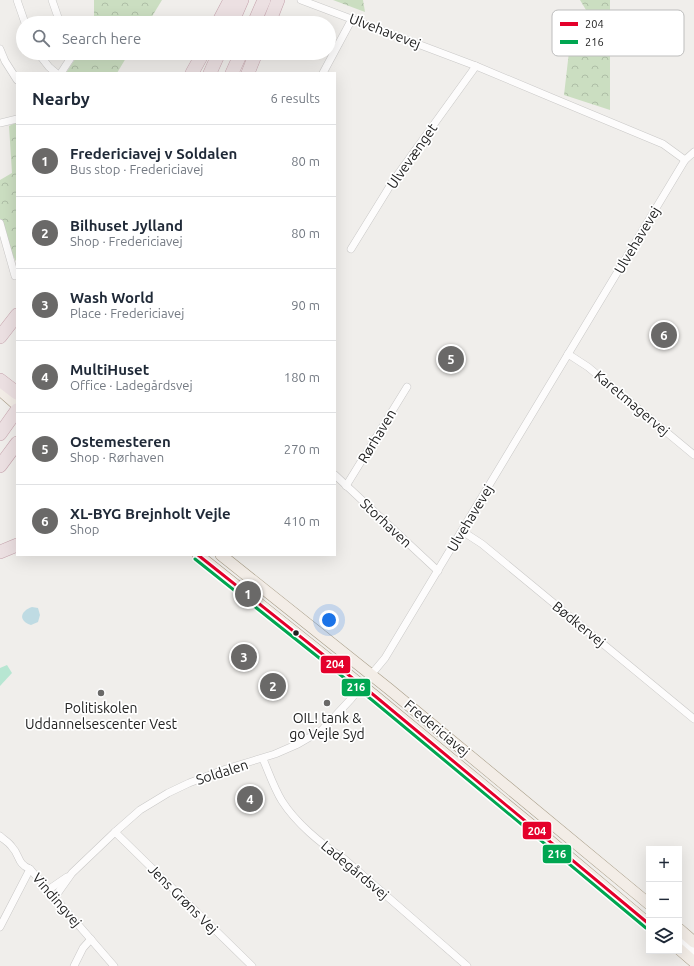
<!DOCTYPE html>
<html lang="en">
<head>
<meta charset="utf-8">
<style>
	body { margin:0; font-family:Ubuntu,sans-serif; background:#f2f2f3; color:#1f2937 }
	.controls { position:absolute; right:12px; bottom:12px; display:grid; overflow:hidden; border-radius:0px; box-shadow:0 4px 16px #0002 }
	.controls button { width:36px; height:36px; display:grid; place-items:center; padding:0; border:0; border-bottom:1px solid #e0e1e3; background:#fff; color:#1f2937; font:20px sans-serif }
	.you { position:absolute; left:329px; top:620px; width:14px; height:14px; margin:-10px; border:3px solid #fff; border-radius:50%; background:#1a73e8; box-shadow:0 0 0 6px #1a73e833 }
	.badge { display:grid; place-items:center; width:26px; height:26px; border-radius:50%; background:#6a6968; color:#fff; font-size:13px; font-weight:700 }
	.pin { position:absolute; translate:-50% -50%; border:2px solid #fff; box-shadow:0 1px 4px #0006 }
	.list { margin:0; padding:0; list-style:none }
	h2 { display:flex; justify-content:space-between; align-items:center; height:52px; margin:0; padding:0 16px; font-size:17px }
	h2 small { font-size:13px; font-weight:400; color:#747a83 }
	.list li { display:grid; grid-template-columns:26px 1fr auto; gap:12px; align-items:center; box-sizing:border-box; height:72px; padding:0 16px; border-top:1px solid #e0e1e3 }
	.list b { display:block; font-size:15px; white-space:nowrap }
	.list p { margin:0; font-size:13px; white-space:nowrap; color:#747a83 }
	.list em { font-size:13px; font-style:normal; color:#747a83 }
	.icon { flex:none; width:22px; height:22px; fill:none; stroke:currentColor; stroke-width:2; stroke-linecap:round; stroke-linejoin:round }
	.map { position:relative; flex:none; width:694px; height:966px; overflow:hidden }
	.search { position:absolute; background:#fff; box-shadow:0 4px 16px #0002; left:16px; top:16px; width:320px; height:44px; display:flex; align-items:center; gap:10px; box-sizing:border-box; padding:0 14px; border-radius:22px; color:#747a83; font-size:15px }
	.panel { position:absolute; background:#fff; box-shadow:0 4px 16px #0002; left:16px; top:72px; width:320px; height:484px; border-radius:0px }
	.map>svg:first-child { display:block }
	.forest { fill:url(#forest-crowns) }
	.pitch { fill:#b7e6d2 }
	.water { fill:#bfdbe3 }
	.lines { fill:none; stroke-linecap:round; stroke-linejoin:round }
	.minor-casing { stroke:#c9c8c7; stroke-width:8 }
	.tertiary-casing { stroke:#c9c8c7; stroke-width:10 }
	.primary-casing { stroke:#a79c86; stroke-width:12 }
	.motorway-casing { stroke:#c5a2ac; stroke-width:14 }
	.minor { stroke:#fdfcfc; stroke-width:7 }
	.tertiary { stroke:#fdfcfc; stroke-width:9 }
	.primary { stroke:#f3ede7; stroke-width:11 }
	.motorway { stroke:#ece0e2; stroke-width:13 }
	.bus-1-casing { stroke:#fff; stroke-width:6 }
	.bus-2-casing { stroke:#fff; stroke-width:6 }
	.bus-1 { stroke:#e4002b; stroke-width:3 }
	.bus-2 { stroke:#00a651; stroke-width:3 }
	.bus-dot { fill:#222; stroke:#fff; stroke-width:1.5 }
	.poi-dot { fill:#6a6968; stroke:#fff; stroke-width:1.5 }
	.labels { text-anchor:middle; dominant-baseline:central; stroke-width:3.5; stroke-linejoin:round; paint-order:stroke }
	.street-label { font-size:14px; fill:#222; stroke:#fff }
	.poi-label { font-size:14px; fill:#222; stroke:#fff }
	.key { fill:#fff; stroke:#bdbdbd; stroke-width:1 }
	.key-label { font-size:11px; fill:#222 }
	.line-badge { stroke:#fff; stroke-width:1.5 }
	.badge-label { font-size:11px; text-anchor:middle; font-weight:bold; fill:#fff }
</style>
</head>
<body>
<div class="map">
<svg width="694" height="966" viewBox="0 0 694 966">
	<defs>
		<pattern id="forest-crowns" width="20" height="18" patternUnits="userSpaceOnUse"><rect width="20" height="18" fill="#cbdec1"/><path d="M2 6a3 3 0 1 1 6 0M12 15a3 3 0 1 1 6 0" fill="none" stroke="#aebea6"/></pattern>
	</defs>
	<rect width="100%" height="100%" fill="#f0eeeb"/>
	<g class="forest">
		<path d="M94 0H162L148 23H94Z"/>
		<path d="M333 0H363L365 12Z"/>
		<path d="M580 0H610V110L564 95 570 43 586 29V10Z"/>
		<path d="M79 53H129L117 73H66Z"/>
		<path d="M17 122V263L0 233V180L12 173 9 126Z"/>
	</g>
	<path class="pitch" d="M7 665 12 673 0 686V668Z"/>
	<path class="water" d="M32 607 38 608 40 615 38 622 31 625C18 621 20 611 32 607Z"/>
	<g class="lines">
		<defs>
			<g id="minor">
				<path d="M17 0 25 23"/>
				<path d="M52 0 60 23"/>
				<path d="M301 0 476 66 550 97 663 144 685 160"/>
				<path d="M0 49 5 61 17 80"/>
				<path d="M38 53 49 67 56 73"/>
				<path d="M61 73 74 53"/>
				<path d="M323 73 352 19"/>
				<path d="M0 123 17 119"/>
				<path d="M0 223 15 276"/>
				<path d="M351 249 393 181 476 66"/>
				<path d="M568 354 588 367 694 455"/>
				<path d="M335 475 438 571"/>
				<path d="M346 486 407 387"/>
				<path d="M462 531 482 544 694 719"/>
				<path d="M263 759C269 773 274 788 282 801 296 823 321 844 343 858L467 966"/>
				<path d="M115 832 252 966"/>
				<path d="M0 836C4 840 9 842 12 847 20 855 17 864 30 869L114 966"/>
				<path d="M48 890 67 877"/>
				<path d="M55 897 72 873 115 832 140 810 168 793 189 783 226 769 275 754 298 744 322 730 351 699 385 658 685 160 694 152"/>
				<path d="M0 927 30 869"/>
				<path d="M74 966 83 948 91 939"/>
			</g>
			<path id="tertiary" d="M679 941 694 953"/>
			<g id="primary">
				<path d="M0 390 17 405"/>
				<path d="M198 555 375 696 530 824 649 924"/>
				<path d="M221 555 389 689 649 904"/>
				<path d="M679 929 694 942"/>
				<path d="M679 949 694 962"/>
			</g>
			<g id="motorway">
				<path d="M218 23 230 0"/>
				<path d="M232 23 242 0"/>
				<path d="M254 23 264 0"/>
				<path d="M269 23 278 0"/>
				<path d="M192 73 203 53"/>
				<path d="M210 73 219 53"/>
				<path d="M232 73 241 53"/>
				<path d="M248 73 256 53"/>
				<path d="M0 337 17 315"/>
				<path d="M0 380 17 393"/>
				<path d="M0 434 17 410"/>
				<path d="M0 466 17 443"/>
				<path d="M0 552 17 545"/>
			</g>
		</defs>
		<use href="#minor" class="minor-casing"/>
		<use href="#tertiary" class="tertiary-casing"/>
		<use href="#primary" class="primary-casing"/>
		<use href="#motorway" class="motorway-casing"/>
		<use href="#minor" class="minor"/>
		<use href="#tertiary" class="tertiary"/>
		<use href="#primary" class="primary"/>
		<use href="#motorway" class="motorway"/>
		<defs>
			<path id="bus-1" d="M198 555 375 696 649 924"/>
			<path id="bus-2" d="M195 559 372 700 646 928"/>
		</defs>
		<use href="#bus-1" class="bus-1-casing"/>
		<use href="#bus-2" class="bus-2-casing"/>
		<use href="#bus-1" class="bus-1"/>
		<use href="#bus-2" class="bus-2"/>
	</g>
	<circle class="bus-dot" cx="296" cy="633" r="3.5"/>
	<g class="poi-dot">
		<circle cx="101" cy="693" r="4"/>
		<circle cx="327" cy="703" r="4"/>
	</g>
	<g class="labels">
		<g class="street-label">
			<text transform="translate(385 31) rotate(21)">Ulvehavevej</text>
			<text transform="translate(412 156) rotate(-55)">Ulvevænget</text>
			<text transform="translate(637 240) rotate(-59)">Ulvehavevej</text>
			<text transform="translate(632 403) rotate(40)">Karetmagervej</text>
			<text transform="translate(377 436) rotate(-59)">Rørhaven</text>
			<text transform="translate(470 518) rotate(-59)">Ulvehavevej</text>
			<text transform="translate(386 523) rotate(43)">Storhaven</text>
			<text transform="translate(579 624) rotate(39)">Bødkervej</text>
			<text transform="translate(437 728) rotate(40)">Fredericiavej</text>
			<text transform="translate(222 772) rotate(-18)">Soldalen</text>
			<text transform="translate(355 870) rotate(40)">Ladegårdsvej</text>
			<text transform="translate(183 899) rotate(45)">Jens Grøns Vej</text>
			<text transform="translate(57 900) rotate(49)">Vindingvej</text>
		</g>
		<g class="poi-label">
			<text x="101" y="708">Politiskolen<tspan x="101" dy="16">Uddannelsescenter Vest</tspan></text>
			<text x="327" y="718">OIL! tank &amp;<tspan x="327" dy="16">go Vejle Syd</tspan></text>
		</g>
	</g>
	<rect x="552" y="10" width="132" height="46" rx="6" class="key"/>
	<rect x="560" y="22" width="18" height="4" fill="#e4002b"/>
	<rect x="560" y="40" width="18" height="4" fill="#00a651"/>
	<g class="key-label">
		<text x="585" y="28">204</text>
		<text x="585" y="46">216</text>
	</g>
	<g class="line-badge">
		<rect x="320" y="655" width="31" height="19" rx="4" fill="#e4002b"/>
		<rect x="341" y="678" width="30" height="19" rx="4" fill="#00a651"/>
		<rect x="522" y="821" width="30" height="19" rx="4" fill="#e4002b"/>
		<rect x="542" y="844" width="30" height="20" rx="4" fill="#00a651"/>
	</g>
	<g class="badge-label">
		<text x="335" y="668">204</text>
		<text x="356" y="691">216</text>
		<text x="537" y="835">204</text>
		<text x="557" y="858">216</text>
	</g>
</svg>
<div class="controls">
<button>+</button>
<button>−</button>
<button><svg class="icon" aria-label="layers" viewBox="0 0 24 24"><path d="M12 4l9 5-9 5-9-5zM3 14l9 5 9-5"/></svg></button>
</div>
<div class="you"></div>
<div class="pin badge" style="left:248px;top:594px">1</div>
<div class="pin badge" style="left:273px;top:686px">2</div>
<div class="pin badge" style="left:244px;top:657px">3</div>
<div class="pin badge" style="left:250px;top:799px">4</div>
<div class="pin badge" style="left:451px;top:359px">5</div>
<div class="pin badge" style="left:664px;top:335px">6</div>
<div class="search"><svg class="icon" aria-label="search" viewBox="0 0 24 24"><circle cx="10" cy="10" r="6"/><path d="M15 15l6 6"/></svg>Search here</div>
<section class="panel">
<h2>Nearby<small>6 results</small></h2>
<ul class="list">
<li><span class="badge">1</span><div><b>Fredericiavej v Soldalen</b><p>Bus stop · Fredericiavej</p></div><em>80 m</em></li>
<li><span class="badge">2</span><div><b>Bilhuset Jylland</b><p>Shop · Fredericiavej</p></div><em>80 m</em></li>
<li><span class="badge">3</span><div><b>Wash World</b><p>Place · Fredericiavej</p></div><em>90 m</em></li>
<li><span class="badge">4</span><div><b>MultiHuset</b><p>Office · Ladegårdsvej</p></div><em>180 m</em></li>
<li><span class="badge">5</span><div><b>Ostemesteren</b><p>Shop · Rørhaven</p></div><em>270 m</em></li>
<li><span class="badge">6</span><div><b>XL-BYG Brejnholt Vejle</b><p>Shop</p></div><em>410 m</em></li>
</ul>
</section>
</div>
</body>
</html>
